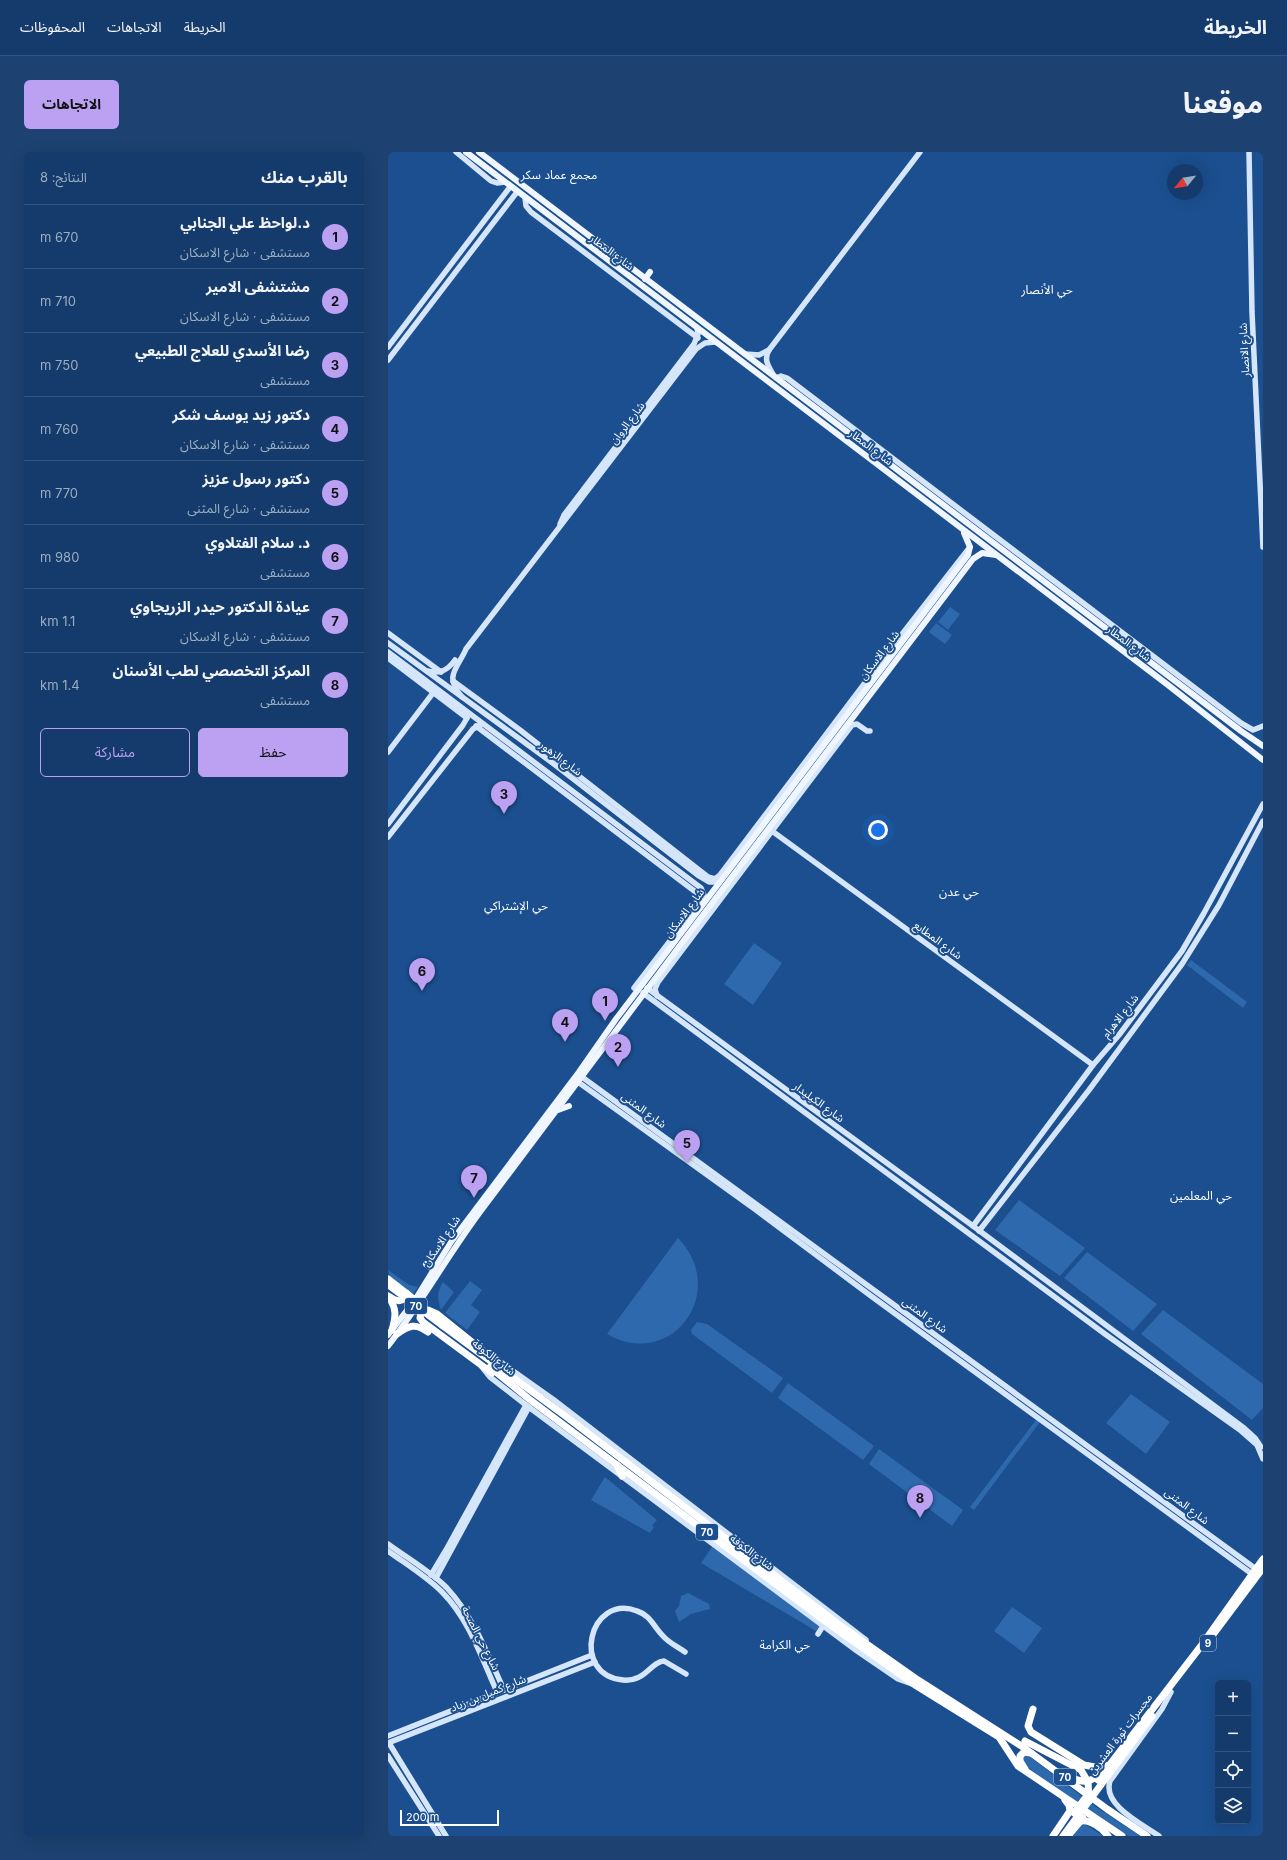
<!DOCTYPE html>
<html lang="ar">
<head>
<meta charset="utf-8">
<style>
	body { margin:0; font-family:Inter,"Noto Sans Arabic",sans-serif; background:#1d4271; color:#f1f3f6; direction:rtl }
	.controls { position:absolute; right:12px; bottom:12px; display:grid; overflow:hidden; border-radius:6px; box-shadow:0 4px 16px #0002 }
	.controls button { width:36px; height:36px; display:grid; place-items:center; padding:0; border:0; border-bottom:1px solid #33557e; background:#143b6b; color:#f1f3f6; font:20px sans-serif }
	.compass { position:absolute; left:779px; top:12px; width:36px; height:36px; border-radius:50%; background:#143b6b; box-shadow:0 4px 16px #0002; rotate:240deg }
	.scale { position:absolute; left:12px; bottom:10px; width:99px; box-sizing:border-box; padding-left:4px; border:2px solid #fff; border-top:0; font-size:11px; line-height:14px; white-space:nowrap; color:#fff; -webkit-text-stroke:3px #1b4f8f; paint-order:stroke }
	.you { position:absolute; left:490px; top:678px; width:14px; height:14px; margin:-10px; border:3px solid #fff; border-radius:50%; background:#1a73e8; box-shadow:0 0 0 6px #1a73e833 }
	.badge { display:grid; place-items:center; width:26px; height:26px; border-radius:50%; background:#bca0f2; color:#111; font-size:13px; font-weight:700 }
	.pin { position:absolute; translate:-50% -33px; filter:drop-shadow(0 1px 2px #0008) }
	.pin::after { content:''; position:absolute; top:21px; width:14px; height:12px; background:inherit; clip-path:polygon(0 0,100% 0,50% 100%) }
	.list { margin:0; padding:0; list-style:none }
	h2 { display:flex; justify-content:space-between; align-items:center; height:52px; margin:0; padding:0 16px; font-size:17px }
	h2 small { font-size:13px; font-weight:400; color:#9dadc1 }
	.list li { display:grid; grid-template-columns:26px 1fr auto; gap:12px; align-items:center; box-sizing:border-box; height:64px; padding:0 16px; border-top:1px solid #33557e }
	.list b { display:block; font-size:15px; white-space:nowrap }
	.list p { margin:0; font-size:13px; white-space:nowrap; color:#9dadc1 }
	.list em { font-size:13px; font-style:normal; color:#9dadc1 }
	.actions { display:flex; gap:8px; padding:12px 16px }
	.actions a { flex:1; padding:9px 0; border:1px solid #bca0f2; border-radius:6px; text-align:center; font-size:14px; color:#bca0f2 }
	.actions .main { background:#bca0f2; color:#111 }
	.icon { flex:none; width:22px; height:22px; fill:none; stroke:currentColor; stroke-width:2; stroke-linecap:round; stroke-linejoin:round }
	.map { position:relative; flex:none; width:875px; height:1684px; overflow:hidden; direction:ltr; border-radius:6px }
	header { display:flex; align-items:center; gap:24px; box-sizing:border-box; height:56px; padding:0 20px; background:#143b6b; border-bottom:1px solid #33557e }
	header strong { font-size:19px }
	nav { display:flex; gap:22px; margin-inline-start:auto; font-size:14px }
	.intro { display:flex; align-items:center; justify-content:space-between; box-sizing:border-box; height:96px; padding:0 24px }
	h1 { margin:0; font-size:28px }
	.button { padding:10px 18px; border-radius:6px; background:#bca0f2; color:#111; font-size:14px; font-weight:700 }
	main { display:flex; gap:24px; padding:0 24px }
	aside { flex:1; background:#143b6b; border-radius:6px; box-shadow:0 4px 16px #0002 }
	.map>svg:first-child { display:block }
	.green { fill:#2e69ad }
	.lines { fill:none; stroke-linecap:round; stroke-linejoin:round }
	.secondary { stroke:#d6e6fa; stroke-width:5.5 }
	.primary { stroke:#f0f6ff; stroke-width:6 }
	.highway { stroke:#fff; stroke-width:7 }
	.highway-bridge { stroke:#fff; stroke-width:7 }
	.labels { text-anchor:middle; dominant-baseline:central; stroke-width:4; stroke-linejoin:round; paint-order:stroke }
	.shield { fill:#1b4f8f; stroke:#bbcadd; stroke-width:1 }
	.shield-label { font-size:10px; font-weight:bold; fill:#fff }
	.street-label { font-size:11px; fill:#fff; stroke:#1b4f8f }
	.neighbourhood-label { font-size:12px; fill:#fff; stroke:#1b4f8f }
</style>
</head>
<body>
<header>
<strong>الخريطة</strong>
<nav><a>الخريطة</a><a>الاتجاهات</a><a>المحفوظات</a></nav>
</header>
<div class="intro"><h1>موقعنا</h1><a class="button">الاتجاهات</a></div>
<main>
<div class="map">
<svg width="875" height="1684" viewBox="0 0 875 1684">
	<rect width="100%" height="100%" fill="#1b4f8f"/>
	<g class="green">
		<path d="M562 455 572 462 560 478 550 470Z"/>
		<path d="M548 471 564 483 557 492 541 480Z"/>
		<path d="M366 791 394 811 365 853 336 832Z"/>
		<path d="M803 808 859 850 855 856 799 813Z"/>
		<path d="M631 1048 697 1096 672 1124 607 1078Z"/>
		<path d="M290 1086C342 1140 283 1219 219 1182Z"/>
		<path d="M699 1100 769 1152 745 1179 676 1126Z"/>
		<path d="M0 1118 21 1133 30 1135 24 1143 2 1125Z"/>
		<path d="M82 1129 94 1138 83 1153 92 1160 79 1178 57 1161Z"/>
		<path d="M55 1130 66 1140 53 1158C49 1147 49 1140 55 1130Z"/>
		<path d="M775 1158 875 1232V1256L864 1268 753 1182Z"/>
		<path d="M309 1170 319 1172 395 1226 384 1241 304 1182 303 1178Z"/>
		<path d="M400 1231 486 1294 475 1308 390 1246Z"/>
		<path d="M743 1242 782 1270 758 1302 718 1271Z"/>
		<path d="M648 1268 652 1270 586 1358 582 1355Z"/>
		<path d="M491 1297 575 1358 564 1374 481 1312Z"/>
		<path d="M217 1325 269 1368 264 1374 266 1375 262 1381 203 1348Z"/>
		<path d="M324 1395 432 1474 428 1479 313 1411Z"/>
		<path d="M300 1441 321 1452 322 1457 303 1462 291 1470 287 1459 291 1454 293 1444Z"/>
		<path d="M624 1455 654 1476 636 1501 606 1479Z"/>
		<path d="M638 1602 708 1655 752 1684H740L657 1629 638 1614 634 1609 635 1603Z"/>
		<path d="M695 1671 715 1684H685Z"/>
	</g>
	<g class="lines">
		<g class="secondary">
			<path d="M68 0 103 29 109 31 117 30"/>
			<path d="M861 0 864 160 875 395"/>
			<path d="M137 46 138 54 143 60 310 186"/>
			<path d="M0 195 122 35"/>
			<path d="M357 202 371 203 381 198"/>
			<path d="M0 208 129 40"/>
			<path d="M386 224C381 215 375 208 381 198L532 0"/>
			<path d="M388 226 393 224 399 226 853 571 865 578 875 574"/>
			<path d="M172 372 176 363 306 192 310 182 309 176"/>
			<path d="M0 481 53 520"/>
			<path d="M0 491 166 612 311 724 321 730H328"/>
			<path d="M0 500 313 736 316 743 315 752"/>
			<path d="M0 506 79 566"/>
			<path d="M39 519C52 522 59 519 67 508"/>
			<path d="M65 529 132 578 320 725 327 727 332 723 501 499 582 395"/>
			<path d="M74 545C55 524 70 516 78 497L308 197 317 191 327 190"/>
			<path d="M88 574 309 741 311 751 246 836"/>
			<path d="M0 600 45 541"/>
			<path d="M0 672 75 573 79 566 77 559"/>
			<path d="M384 679 705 913"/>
			<path d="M0 685 85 577 92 573"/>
			<path d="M259 836 585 1074 856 1276 867 1286 873 1295"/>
			<path d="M255 841 717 1182 852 1278 869 1293 875 1307"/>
			<path d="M269 844 267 837 270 830 464 573 469 572 479 579H482"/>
			<path d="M194 925 868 1417"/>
			<path d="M190 930 368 1058 483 1144 864 1422"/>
			<path d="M585 1074 705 913 731 883 794 799 816 761 875 652"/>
			<path d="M591 1079 701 938 794 812 831 753 875 669"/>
			<path d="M107 1206 166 1248 478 1488"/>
			<path d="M94 1215 102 1225 138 1253 469 1499 510 1527 524 1532"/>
			<path d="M0 1392C19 1406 42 1419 59 1436 85 1464 100 1503 116 1538"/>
			<path d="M0 1399C18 1412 38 1424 54 1440 81 1467 94 1507 109 1540"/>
			<path d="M43 1423 58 1398 138 1253"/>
			<path d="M48 1426 141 1255"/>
			<path d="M430 1482 435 1474"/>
			<path d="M297 1500C290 1495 281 1491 275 1484 266 1475 262 1463 249 1459 201 1441 182 1523 235 1528 258 1530 262 1510 276 1509L298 1522"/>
			<path d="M0 1584 204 1503"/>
			<path d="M0 1591 207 1510"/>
			<path d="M1 1591 58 1684"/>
			<path d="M0 1604 51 1684"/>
			<path d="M771 1684C754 1672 714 1653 722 1629L774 1557 783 1540"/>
		</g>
		<g class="primary">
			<path d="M78 0 780 533 875 608"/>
			<path d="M91 0 853 579 875 594"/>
			<path d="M257 127 262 120"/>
			<path d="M170 958 181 954"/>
			<path d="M38 1112 46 1118"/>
			<path d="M0 1183 27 1148 63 1090 191 920 228 867 580 403 582 395 576 381"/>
			<path d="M0 1194C34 1150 61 1101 95 1056 257 839 421 622 585 407L594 401 608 403"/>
		</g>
		<g class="highway">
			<path d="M0 1127 27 1148"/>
			<path d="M0 1144C9 1156 8 1165 4 1178"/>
			<path d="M2 1145C9 1150 16 1151 18 1141"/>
			<path d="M55 1174 176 1263 449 1471 530 1528 635 1595 719 1657 759 1684"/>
			<path d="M9 1182C21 1173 28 1171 40 1180"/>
			<path d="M102 1215 141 1247 445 1475 527 1533 611 1585 630 1614 734 1684"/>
			<path d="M104 1221 35 1170 32 1166 33 1161 40 1158 49 1162 110 1211"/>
			<path d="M229 1313 234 1324"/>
			<path d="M824 1484 875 1416"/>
			<path d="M645 1557 640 1574 643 1580 696 1613 707 1615 717 1613"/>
			<path d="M637 1617 632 1609V1604L636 1600 643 1601"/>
			<path d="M680 1624C692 1630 702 1633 711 1621"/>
			<path d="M710 1628 813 1494 875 1407"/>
			<path d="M693 1669C702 1667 715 1677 720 1684"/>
			<path d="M665 1684 682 1659 681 1653 677 1648"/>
			<path d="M680 1684 695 1666"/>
		</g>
		<g class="highway-bridge">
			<path d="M2 1134 55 1174"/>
			<path d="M637 1589 693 1618 700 1630 701 1649"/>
			<path d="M686 1661 701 1641"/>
			<path d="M675 1684 764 1564"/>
		</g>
	</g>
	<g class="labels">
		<g class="shield">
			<rect x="17" y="1146" width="22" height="16" rx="3"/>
			<rect x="308" y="1372" width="22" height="16" rx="3"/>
			<rect x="812" y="1483" width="16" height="16" rx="3"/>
			<rect x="666" y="1617" width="22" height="16" rx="3"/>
		</g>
		<g class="shield-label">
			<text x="28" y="1154">70</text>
			<text x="319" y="1380">70</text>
			<text x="820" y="1491">9</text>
			<text x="677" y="1625">70</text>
		</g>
		<g class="street-label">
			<text transform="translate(224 100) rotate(37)">شارع المطار</text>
			<text transform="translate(856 198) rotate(-93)">شارع الانصار</text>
			<text transform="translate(239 271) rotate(-53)">شارع الروان</text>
			<text transform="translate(483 295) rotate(37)">شارع المطار</text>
			<text transform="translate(741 491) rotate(37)">شارع المطار</text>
			<text transform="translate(491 503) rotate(-53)">شارع الاسكان</text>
			<text transform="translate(173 606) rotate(37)">شارع الزهور</text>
			<text transform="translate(296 761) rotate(-53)">شارع الاسكان</text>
			<text transform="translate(550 788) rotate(36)">شارع المطابع</text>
			<text transform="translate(732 864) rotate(-52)">شارع الاهرام</text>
			<text transform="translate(431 950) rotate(36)">شارع الكيليدار</text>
			<text transform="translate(256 958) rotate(36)">شارع المثنى</text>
			<text transform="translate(53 1089) rotate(-56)">شارع الاسكان</text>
			<text transform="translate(537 1163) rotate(36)">شارع المثنى</text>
			<text transform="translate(106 1205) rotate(38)">شارع الكوفة</text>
			<text transform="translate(799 1354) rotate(37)">شارع المثنى</text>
			<text transform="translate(364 1400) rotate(37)">شارع الكوفة</text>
			<text transform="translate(93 1486) rotate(63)">شارع حي الصحة</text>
			<text transform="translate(100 1541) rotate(-22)">شارع كميل بن زياد</text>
			<text transform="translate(732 1582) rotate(-53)">مجسرات ثورة العشرين</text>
		</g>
		<g class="neighbourhood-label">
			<text x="171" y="22">مجمع عماد سكر</text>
			<text x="659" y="137">حي الأنصار</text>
			<text x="571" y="739">حي عدن</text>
			<text x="128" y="753">حي الإشتراكي</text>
			<text x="813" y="1043">حي المعلمین</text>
			<text x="397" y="1492">حي الكرامة</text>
		</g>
	</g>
</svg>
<div class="controls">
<button>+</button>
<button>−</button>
<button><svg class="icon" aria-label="locate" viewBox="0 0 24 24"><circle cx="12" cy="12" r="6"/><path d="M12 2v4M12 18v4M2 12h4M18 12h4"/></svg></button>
<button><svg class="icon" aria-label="layers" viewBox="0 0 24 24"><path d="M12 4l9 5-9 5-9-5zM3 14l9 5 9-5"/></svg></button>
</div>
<svg class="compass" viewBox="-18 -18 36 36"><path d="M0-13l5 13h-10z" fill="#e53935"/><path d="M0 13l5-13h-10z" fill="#9dadc1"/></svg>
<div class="scale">200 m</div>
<div class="you"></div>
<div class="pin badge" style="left:217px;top:869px">1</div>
<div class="pin badge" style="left:230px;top:915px">2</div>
<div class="pin badge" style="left:116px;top:662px">3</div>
<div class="pin badge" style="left:177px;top:890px">4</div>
<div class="pin badge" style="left:299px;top:1011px">5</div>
<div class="pin badge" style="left:34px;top:839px">6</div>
<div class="pin badge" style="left:86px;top:1046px">7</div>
<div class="pin badge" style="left:532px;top:1366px">8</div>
</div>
<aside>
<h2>بالقرب منك<small>النتائج: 8</small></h2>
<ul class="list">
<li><span class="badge">1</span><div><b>د.لواحظ علي الجنابي</b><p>مستشفى · شارع الاسكان</p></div><em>670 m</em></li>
<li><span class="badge">2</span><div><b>مشتشفى الامير</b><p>مستشفى · شارع الاسكان</p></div><em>710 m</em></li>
<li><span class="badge">3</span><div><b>رضا الأسدي للعلاج الطبيعي</b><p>مستشفى</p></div><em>750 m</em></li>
<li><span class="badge">4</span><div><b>دكتور زيد يوسف شكر</b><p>مستشفى · شارع الاسكان</p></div><em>760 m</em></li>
<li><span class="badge">5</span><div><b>دكتور رسول عزيز</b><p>مستشفى · شارع المثنى</p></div><em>770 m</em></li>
<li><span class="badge">6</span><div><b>د. سلام الفتلاوي</b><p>مستشفى</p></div><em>980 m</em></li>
<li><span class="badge">7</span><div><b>عيادة الدكتور حيدر الزريجاوي</b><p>مستشفى · شارع الاسكان</p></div><em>1.1 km</em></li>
<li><span class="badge">8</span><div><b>المركز التخصصي لطب الأسنان</b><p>مستشفى</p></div><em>1.4 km</em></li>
</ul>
<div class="actions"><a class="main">حفظ</a><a>مشاركة</a></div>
</aside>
</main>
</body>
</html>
